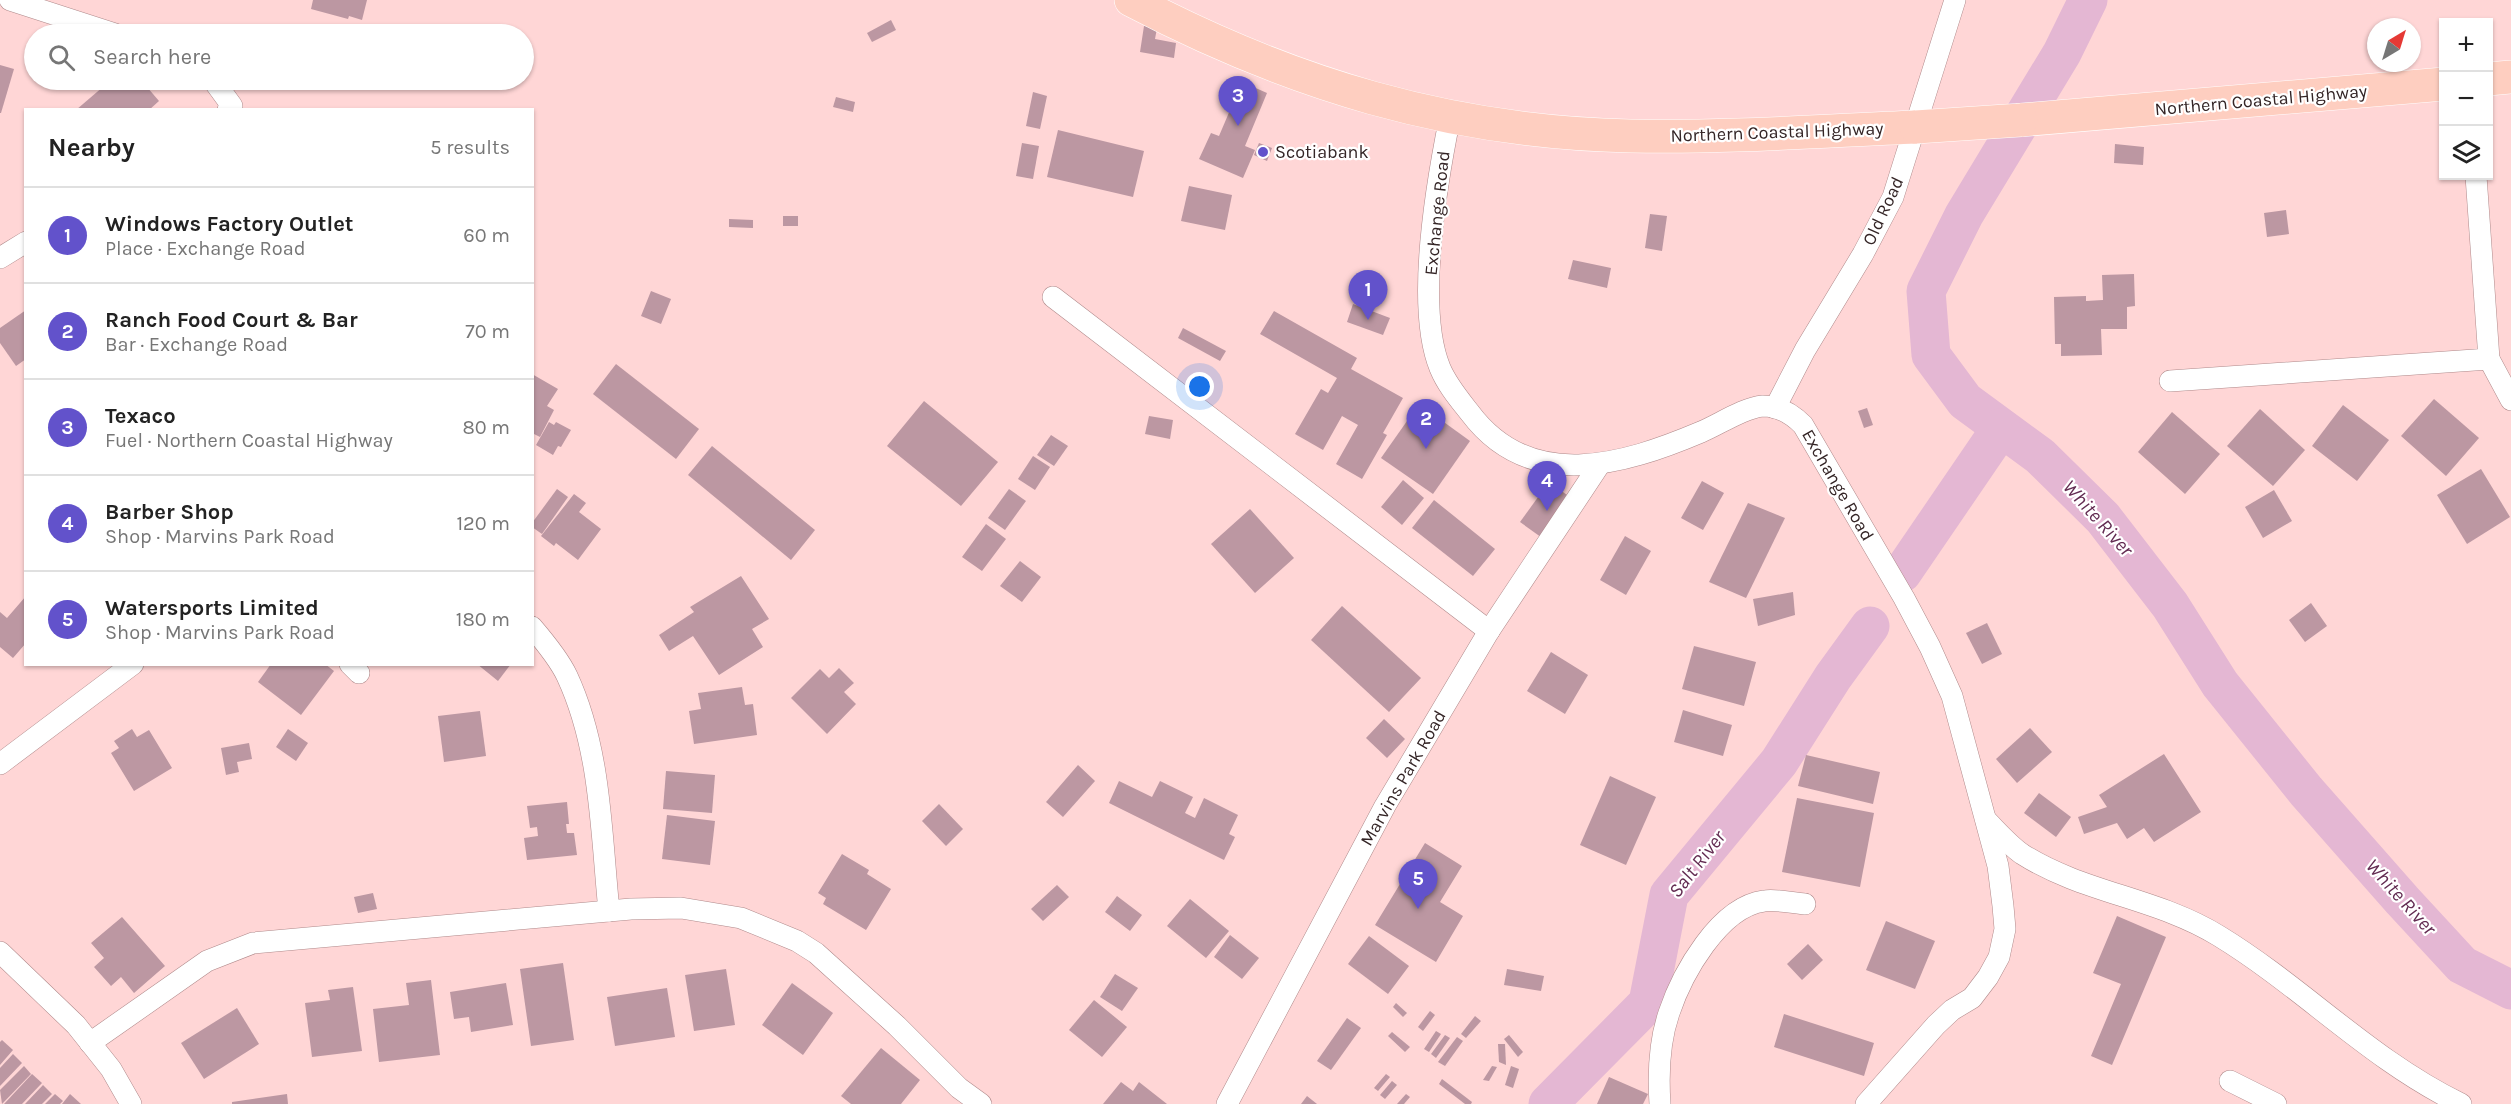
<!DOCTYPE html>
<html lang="en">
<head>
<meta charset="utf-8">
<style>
	body { margin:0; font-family:Karla,sans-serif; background:#f2f2f2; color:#222 }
	.controls { position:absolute; right:18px; top:18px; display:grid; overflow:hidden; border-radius:0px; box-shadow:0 2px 4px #0004 }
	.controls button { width:54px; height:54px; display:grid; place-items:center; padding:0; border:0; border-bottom:2px solid #e0e0e0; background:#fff; color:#222; font:30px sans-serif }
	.compass { position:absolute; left:2367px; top:18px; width:54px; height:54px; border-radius:50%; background:#fff; box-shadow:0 2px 4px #0004; rotate:38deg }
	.you { position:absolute; left:1200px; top:387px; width:21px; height:21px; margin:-15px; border:4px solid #fff; border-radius:50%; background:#1a73e8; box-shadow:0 0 0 9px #1a73e833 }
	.badge { display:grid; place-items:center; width:39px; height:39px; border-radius:50%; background:#6252cb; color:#fff; font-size:20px; font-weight:700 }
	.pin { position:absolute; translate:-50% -50px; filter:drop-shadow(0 2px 3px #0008) }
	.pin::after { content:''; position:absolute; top:32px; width:21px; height:18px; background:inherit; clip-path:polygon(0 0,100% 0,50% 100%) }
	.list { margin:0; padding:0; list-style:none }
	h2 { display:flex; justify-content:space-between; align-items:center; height:78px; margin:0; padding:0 24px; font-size:26px }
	h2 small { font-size:20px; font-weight:400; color:#767676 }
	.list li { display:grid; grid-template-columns:39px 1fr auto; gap:18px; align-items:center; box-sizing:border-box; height:96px; padding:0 24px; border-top:2px solid #e0e0e0 }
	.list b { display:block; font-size:22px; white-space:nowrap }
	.list p { margin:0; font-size:20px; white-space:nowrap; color:#767676 }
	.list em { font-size:20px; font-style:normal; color:#767676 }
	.icon { flex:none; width:33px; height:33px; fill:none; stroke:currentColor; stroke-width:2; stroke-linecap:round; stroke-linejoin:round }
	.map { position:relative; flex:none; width:2511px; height:1104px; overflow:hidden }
	.search { position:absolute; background:#fff; box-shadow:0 2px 4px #0004; left:24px; top:24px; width:510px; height:66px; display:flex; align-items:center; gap:15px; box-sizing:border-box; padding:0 21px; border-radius:33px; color:#767676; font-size:22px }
	.panel { position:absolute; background:#fff; box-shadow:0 2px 4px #0004; left:24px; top:108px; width:510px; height:558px; border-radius:0px }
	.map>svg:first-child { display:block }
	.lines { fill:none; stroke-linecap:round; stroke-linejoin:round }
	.river { stroke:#e4b7d3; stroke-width:39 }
	.building { fill:#bc97a2 }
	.street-casing { stroke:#af898a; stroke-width:22 }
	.primary-casing { stroke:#fff; stroke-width:34 }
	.street { stroke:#fff; stroke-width:21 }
	.primary { stroke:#fecec0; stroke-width:33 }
	.primary-bridge-casing { stroke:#fff; stroke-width:34; stroke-linecap:butt }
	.primary-bridge { stroke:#fecec0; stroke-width:33 }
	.poi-dot { fill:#6252cb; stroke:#fff; stroke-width:2 }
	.labels { text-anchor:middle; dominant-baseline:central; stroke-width:4.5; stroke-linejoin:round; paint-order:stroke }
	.street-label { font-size:18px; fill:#342526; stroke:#fff }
	.poi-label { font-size:18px; fill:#342526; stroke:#fff; text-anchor:start }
	.water-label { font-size:20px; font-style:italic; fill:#632c52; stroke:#fff }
</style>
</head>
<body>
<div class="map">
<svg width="2511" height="1104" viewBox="0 0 2511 1104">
	<rect width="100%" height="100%" fill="#ffd6d6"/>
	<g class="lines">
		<g class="river">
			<path d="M2088 0 2062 53 1964 215 1926 291 1931 355 1965 401 2040 456 2103 518 2170 605 2220 684 2306 791 2402 900 2462 965 2511 990"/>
			<path d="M1902 573 2001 428"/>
			<path d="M1548 1104 1648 1003 1669 895 1779 762 1833 677 1870 626"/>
		</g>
	</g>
	<g class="building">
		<path d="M313 0H367L362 20 349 16 348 19 311 9Z"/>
		<path d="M891 20 896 30 872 42 867 33Z"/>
		<path d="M1144 26 1157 28 1155 39 1176 43 1174 58 1140 52Z"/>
		<path d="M0 65 14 69 1 113H0Z"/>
		<path d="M111 80H141L159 101 149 110H76Z"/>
		<path d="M1242 82 1267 93 1245 146 1255 150 1243 178 1199 159 1211 133 1219 136Z"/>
		<path d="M1033 92 1047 96 1040 129 1026 126Z"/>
		<path d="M836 97 855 102 853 112 833 107Z"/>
		<path d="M1058 130 1144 151 1133 197 1047 177Z"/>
		<path d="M1022 143 1039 146 1033 179 1016 176Z"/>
		<path d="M1259 143 1272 148 1267 161 1254 155Z"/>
		<path d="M2115 144 2144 147 2143 165 2114 163Z"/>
		<path d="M1189 186 1232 195 1225 230 1181 221Z"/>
		<path d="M2286 210 2289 234 2267 237 2264 213Z"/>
		<path d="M1650 214 1667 216 1662 251 1645 248Z"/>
		<rect x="783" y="216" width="15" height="10"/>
		<path d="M729 219 753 220V228L729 227Z"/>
		<path d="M1573 260 1611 268 1607 288 1568 279Z"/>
		<path d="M2134 274 2135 306 2127 307V329H2101L2102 355 2061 356V344H2055L2054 297 2086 296V301L2103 300 2102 275Z"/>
		<path d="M651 291 671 299 661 324 641 316Z"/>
		<path d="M1353 304 1390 318 1383 335 1347 322Z"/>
		<path d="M26 310V359L16 366 0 343V328Z"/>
		<path d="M1274 311 1357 358 1351 369 1403 398 1383 433 1387 435 1362 479 1336 464 1358 425 1342 416 1323 450 1295 434 1321 389 1328 393 1337 378 1260 334Z"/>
		<path d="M1183 328 1226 351 1220 361 1178 338Z"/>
		<path d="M616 364 699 429 676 459 593 394Z"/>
		<path d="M532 374 558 389 547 406 554 410 540 437 532 433Z"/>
		<path d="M2434 399 2479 438 2446 476 2401 436Z"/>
		<path d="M924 401 998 462 961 506 887 446Z"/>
		<path d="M1419 404 1470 441 1433 494 1381 458Z"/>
		<path d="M2343 405 2389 440 2357 481 2312 446Z"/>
		<path d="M1867 408 1873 425 1864 428 1858 411Z"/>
		<path d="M2260 409 2305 450 2273 486 2227 446Z"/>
		<path d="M2172 412 2220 454 2185 494 2138 452Z"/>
		<path d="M1149 416 1173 420 1170 439 1145 434Z"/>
		<path d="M549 422 554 425 556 422 571 430 561 447 558 446 553 455 536 445Z"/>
		<path d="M1051 435 1068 446 1054 466 1037 455Z"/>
		<path d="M712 446 815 530 791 560 688 475Z"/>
		<path d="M1033 456 1050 467 1035 490 1018 479Z"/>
		<path d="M2481 469 2510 517 2467 544 2437 495Z"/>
		<path d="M1403 480 1424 498 1402 525 1381 507Z"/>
		<path d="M1702 481 1724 493 1703 530 1681 518Z"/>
		<path d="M1549 482 1574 500 1545 540 1520 522Z"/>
		<path d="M557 489 568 497 542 534 532 527V523Z"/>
		<path d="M1009 489 1026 501 1005 530 988 518Z"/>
		<path d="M2274 490 2292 521 2263 538 2245 507Z"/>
		<path d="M574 494 586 503 579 512 601 529 578 560 556 543 554 546 541 536Z"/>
		<path d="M1434 500 1495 549 1473 576 1412 528Z"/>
		<path d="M1748 503 1785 518 1746 598 1709 582Z"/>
		<path d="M1250 509 1294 558 1255 593 1211 544Z"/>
		<path d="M986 524 1006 539 982 571 962 557Z"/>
		<path d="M1625 536 1651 551 1626 595 1600 580Z"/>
		<path d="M1020 561 1041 577 1022 602 1000 586Z"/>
		<path d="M741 576 769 619 752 629 763 647 719 675 693 636 669 651 659 635 694 612 690 607Z"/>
		<path d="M1793 592 1795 615 1758 626 1753 599Z"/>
		<path d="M26 596V643L13 658 0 647V612L7 618Z"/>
		<path d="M2311 603 2327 626 2305 642 2289 620Z"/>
		<path d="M1342 606 1421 678 1389 712 1311 640Z"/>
		<path d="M1987 623 2002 654 1982 664 1966 633Z"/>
		<path d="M1694 646 1756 662 1744 706 1682 689Z"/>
		<path d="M1551 652 1588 675 1565 714 1527 691Z"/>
		<path d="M271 664H325L334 671 301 715 258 682Z"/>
		<path d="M477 664H511L498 681Z"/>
		<path d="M839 668 854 683 844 692 856 704 827 734 791 698 820 669 829 678Z"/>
		<path d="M742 687 745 705 753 704 757 735 694 744 689 711 701 709 698 693Z"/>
		<path d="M1683 710 1732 725 1723 756 1674 742Z"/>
		<path d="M480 711 486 756 444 762 438 716Z"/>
		<path d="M1384 719 1405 739 1387 758 1366 738Z"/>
		<path d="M2030 728 2052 752 2017 783 1996 759Z"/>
		<path d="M132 729 137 737 149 730 172 768 134 791 111 753 119 748 114 741Z"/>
		<path d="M288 729 308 743 296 761 276 747Z"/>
		<path d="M249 743 252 759 237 762 239 772 226 775 221 748Z"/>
		<path d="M2164 754 2201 812 2154 842 2144 828 2127 839 2117 823 2084 834 2078 817 2107 807 2099 795Z"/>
		<path d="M1806 755 1880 772 1873 804 1798 786Z"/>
		<path d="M1078 765 1095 781 1063 817 1046 802Z"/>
		<path d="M666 771 715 775 712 813 663 809Z"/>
		<path d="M1610 776 1656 797 1626 865 1580 845Z"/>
		<path d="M1119 781 1152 797 1160 781 1193 797 1185 813 1195 818 1204 798 1238 815 1229 834 1235 837 1224 860 1109 803Z"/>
		<path d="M2039 793 2071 817 2056 837 2024 813Z"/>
		<path d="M1797 798 1874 813 1860 887 1782 872Z"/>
		<path d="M567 802 569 824H566L567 833H574L577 855 527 860 524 838 538 836 537 827 530 828 527 806Z"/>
		<path d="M939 804 963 829 946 846 922 821Z"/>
		<path d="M667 815 715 821 710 865 662 859Z"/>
		<path d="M1425 843 1462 866 1440 902 1463 916 1436 962 1375 925Z"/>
		<path d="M842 854 869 870 867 874 891 889 866 930 823 904 826 898 818 893Z"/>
		<path d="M1057 885 1069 897 1043 921 1031 909Z"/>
		<path d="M373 893 377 909 358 913 354 897Z"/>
		<path d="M1117 896 1142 915 1130 931 1105 912Z"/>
		<path d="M1190 899 1229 931 1206 958 1167 926Z"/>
		<path d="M2117 916 2166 937 2112 1065 2091 1056 2121 984 2093 973Z"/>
		<path d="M122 917 165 966 134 993 121 977 111 986 94 967 104 958 91 943Z"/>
		<path d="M1886 921 1935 941 1915 989 1866 970Z"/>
		<path d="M1230 935 1259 958 1242 979 1214 957Z"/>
		<path d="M1369 936 1409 966 1388 994 1348 964Z"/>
		<path d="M1808 944 1823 960 1802 980 1787 964Z"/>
		<path d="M563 963 574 1040 531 1046 520 969Z"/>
		<path d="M726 969 735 1025 694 1031 685 975Z"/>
		<path d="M1507 969 1544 976 1541 991 1504 985Z"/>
		<path d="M1115 974 1138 988 1122 1011 1100 997Z"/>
		<path d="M431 980 440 1055 379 1062 373 1009 409 1005 406 983Z"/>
		<path d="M506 983 513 1025 471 1032 469 1017 454 1019 450 992Z"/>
		<path d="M792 983 833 1013 803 1055 762 1025Z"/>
		<path d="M353 987 362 1051 312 1057 305 1003 330 1000 328 990Z"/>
		<path d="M667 988 675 1037 615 1046 607 997Z"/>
		<path d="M1094 1000 1127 1027 1102 1057 1069 1030Z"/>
		<path d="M1396 1003 1407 1013 1403 1017 1393 1007Z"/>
		<path d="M237 1008 259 1044 204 1079 181 1043Z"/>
		<path d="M1430 1011 1435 1015 1423 1031 1418 1027Z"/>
		<path d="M1784 1014 1874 1043 1864 1076 1774 1047Z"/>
		<path d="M1475 1016 1481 1021 1466 1038 1461 1034Z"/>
		<path d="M1347 1018 1361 1028 1331 1070 1317 1061Z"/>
		<path d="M1436 1031 1441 1034 1429 1052 1424 1049Z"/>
		<path d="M1392 1032 1410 1047 1405 1052 1388 1036Z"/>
		<path d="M1445 1035 1450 1038 1436 1058 1431 1054Z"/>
		<path d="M1509 1035 1523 1052 1518 1057 1504 1039Z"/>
		<path d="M1457 1037 1463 1041 1445 1066 1438 1062Z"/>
		<path d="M2 1040 13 1050 0 1065V1042Z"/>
		<path d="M1498 1044H1505L1506 1065 1499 1062Z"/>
		<path d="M881 1048 920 1080 901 1104H851L841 1096Z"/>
		<path d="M13 1054 22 1063 0 1086V1068Z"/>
		<path d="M24 1066 31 1074 2 1104 0 1090Z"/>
		<path d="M1492 1066 1497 1067 1489 1081 1483 1080Z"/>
		<path d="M1511 1066 1519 1069 1513 1088 1505 1085Z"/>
		<path d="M32 1074 42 1083 22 1104H4Z"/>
		<path d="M1386 1074 1390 1077 1378 1091 1374 1088Z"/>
		<path d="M1609 1077 1648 1094 1643 1104H1597Z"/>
		<path d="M1442 1079 1472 1102 1471 1104H1465L1439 1084Z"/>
		<path d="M1392 1081 1397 1085 1385 1099 1380 1095Z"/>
		<path d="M1121 1082 1133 1091 1139 1082 1167 1104H1103Z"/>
		<path d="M43 1085 52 1094 42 1104H25Z"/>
		<path d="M55 1094 63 1101 60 1104H45Z"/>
		<path d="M70 1094 81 1104H62Z"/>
		<path d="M287 1094 288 1104H232V1102Z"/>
		<path d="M1406 1094 1410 1097 1404 1104H1397Z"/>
		<path d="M1307 1096 1317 1104H1301Z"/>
	</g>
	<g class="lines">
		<defs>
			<g id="street">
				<path d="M10 0 115 34"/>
				<path d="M213 80 232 106 228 110"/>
				<path d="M1450 117C1437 181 1415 307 1440 368 1447 385 1459 399 1470 413 1530 493 1623 465 1701 432 1720 424 1743 408 1763 406 1779 406 1792 414 1803 425L1904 598 1930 647 1952 696 1998 866 2003 906 2005 929 1999 957 1988 977 1972 998 1952 1010 1936 1025 1866 1104"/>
				<path d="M0 258 26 242"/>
				<path d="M1053 297 1489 631"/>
				<path d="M2489 359 2511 400"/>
				<path d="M2170 381 2489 359 2476 176"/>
				<path d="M1775 408 1805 350 1863 254 1893 197 1955 0"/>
				<path d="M532 627C544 641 559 659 567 676 601 749 601 832 609 911"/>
				<path d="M350 664 359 673"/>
				<path d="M0 764 133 664"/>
				<path d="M1986 820C1997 831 2009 845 2022 854 2083 893 2158 898 2219 936 2304 988 2369 1059 2461 1104"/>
				<path d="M0 952 76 1025 111 1069 131 1104"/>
				<path d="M90 1043 207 961 253 943 631 909 681 908 741 918 797 941 816 953 897 1026 959 1088 981 1104"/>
				<path d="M2230 1081 2276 1104"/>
				<path d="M1227 1104 1385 806 1489 631 1600 464"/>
				<path d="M1660 1104C1658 1074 1659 1042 1669 1013 1682 974 1719 907 1764 901 1776 899 1792 903 1805 904"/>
			</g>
			<g id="primary">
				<path d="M1131 0C1291 84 1449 132 1630 136 1725 138 1821 131 1916 127"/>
				<path d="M2488 79 2511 77"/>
				<path d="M2021 120 2444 84"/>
			</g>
		</defs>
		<use href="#street" class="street-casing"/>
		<use href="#primary" class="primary-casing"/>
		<use href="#street" class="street"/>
		<use href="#primary" class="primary"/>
		<defs>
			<path id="primary-bridge" d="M1916 127 2021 120"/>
		</defs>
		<use href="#primary-bridge" class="primary-bridge-casing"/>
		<use href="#primary-bridge" class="primary-bridge"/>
	</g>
	<circle class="poi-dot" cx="1263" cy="152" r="6"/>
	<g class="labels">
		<g class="street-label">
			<text transform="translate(2261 100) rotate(-5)">Northern Coastal Highway</text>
			<text transform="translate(1777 132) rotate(-2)">Northern Coastal Highway</text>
			<text transform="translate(1883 211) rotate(-65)">Old Road</text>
			<text transform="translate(1437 213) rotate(-84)">Exchange Road</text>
			<text transform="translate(1838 485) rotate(60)">Exchange Road</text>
			<text transform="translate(1403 778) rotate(-60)">Marvins Park Road</text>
		</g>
		<g class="poi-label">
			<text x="1275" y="152">Scotiabank</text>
		</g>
		<g class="water-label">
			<text transform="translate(2098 518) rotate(48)">White River</text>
			<text transform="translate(1697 864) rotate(-52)">Salt River</text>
			<text transform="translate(2401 897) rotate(48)">White River</text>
		</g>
	</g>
</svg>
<div class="controls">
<button>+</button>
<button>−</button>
<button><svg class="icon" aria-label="layers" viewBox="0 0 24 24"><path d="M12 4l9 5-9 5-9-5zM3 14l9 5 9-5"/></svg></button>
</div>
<svg class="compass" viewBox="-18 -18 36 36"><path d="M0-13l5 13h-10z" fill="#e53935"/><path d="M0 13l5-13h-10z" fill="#767676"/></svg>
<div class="you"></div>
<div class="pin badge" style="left:1368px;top:320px">1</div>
<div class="pin badge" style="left:1426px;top:449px">2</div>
<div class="pin badge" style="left:1238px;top:126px">3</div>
<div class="pin badge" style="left:1547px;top:511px">4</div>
<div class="pin badge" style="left:1418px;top:909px">5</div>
<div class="search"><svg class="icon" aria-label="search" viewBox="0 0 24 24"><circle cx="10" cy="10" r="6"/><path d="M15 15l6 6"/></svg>Search here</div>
<section class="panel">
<h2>Nearby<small>5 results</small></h2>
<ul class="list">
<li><span class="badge">1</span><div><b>Windows Factory Outlet</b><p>Place · Exchange Road</p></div><em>60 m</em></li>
<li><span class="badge">2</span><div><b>Ranch Food Court &amp; Bar</b><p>Bar · Exchange Road</p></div><em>70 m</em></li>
<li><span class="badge">3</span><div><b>Texaco</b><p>Fuel · Northern Coastal Highway</p></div><em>80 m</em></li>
<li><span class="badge">4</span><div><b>Barber Shop</b><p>Shop · Marvins Park Road</p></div><em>120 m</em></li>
<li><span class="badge">5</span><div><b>Watersports Limited</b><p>Shop · Marvins Park Road</p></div><em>180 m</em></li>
</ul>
</section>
</div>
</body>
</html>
